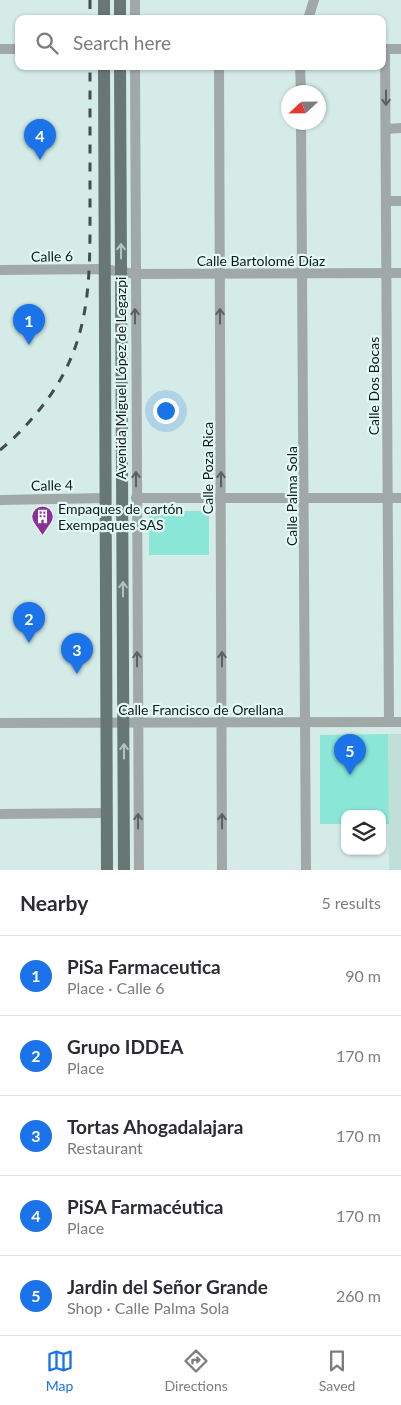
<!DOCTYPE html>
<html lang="en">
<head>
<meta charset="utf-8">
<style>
	body { margin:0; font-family:Lato,sans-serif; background:#f2f2f3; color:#2b2b33 }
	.controls { position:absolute; right:15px; bottom:15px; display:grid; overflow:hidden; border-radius:10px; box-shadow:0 1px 4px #0004 }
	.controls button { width:45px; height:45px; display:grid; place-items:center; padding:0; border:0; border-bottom:1px solid #e1e1e2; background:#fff; color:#2b2b33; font:25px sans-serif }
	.compass { position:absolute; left:281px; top:85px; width:45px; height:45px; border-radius:50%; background:#fff; box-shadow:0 1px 4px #0004; rotate:248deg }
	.you { position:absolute; left:165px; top:410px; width:18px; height:18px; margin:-12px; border:4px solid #fff; border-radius:50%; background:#1a73e8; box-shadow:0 0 0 8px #1a73e833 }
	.badge { display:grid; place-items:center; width:32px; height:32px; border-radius:50%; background:#1a73e8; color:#fff; font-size:16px; font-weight:700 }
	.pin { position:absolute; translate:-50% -41px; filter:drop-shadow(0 1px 2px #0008) }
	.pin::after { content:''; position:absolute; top:26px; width:18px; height:15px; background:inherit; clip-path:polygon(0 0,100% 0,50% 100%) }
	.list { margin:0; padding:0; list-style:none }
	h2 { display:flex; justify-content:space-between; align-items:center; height:65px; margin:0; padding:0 20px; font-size:21px }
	h2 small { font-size:16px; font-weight:400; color:#7c7c81 }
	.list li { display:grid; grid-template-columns:32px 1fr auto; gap:15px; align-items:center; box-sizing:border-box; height:80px; padding:0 20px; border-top:1px solid #e1e1e2 }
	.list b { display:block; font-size:19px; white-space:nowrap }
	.list p { margin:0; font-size:16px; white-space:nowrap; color:#7c7c81 }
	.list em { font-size:16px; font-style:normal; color:#7c7c81 }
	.icon { flex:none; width:28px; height:28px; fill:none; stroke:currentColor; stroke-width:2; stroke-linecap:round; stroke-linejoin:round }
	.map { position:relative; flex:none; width:401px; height:870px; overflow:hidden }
	.search { position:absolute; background:#fff; box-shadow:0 1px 4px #0004; left:15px; right:15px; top:15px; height:55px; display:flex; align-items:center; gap:12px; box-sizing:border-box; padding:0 18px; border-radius:10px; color:#7c7c81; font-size:19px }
	.sheet { height:465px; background:#fff }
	nav { display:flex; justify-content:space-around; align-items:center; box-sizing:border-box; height:70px; border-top:1px solid #e1e1e2; background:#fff; font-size:14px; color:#7c7c81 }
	nav a { display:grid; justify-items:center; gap:2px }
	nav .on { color:#1a73e8 }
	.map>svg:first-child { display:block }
	.built { fill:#c1dfd9 }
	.park { fill:#8ae7d8 }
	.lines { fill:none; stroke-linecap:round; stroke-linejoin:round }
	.minor { stroke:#a0a9a8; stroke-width:10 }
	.major { stroke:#667774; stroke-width:12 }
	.rail { stroke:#434e4c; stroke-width:3; stroke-dasharray:9 9; stroke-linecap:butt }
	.oneway { stroke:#5a6261 }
	.oneway2 { stroke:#b0c5c1 }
	.labels { text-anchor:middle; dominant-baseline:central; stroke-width:4.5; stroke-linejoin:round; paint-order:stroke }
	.street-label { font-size:14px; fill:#131b1a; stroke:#e2f9f4 }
	.poi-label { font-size:14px; fill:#131b1a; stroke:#e2f9f4; text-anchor:start }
</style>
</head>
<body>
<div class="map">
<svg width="401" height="870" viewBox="0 0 401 870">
	<rect width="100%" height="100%" fill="#d5ebe7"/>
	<path class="built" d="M388 734H401V870H389Z"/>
	<g class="park">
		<rect x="149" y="511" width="60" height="44"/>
		<path d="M388 734 389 824H382V814H345V824H320V735Z"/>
	</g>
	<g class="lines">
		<g class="minor">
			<path d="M135 0V19"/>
			<path d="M308 19 314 0"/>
			<path d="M0 49H19"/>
			<path d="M382 49H401"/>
			<path d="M385 49 389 722"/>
			<path d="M135 66 139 870"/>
			<path d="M219 66 222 870"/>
			<path d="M300 66 301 92"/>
			<path d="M301 122 306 870"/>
			<path d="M386 129 401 128"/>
			<path d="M386 201H401"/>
			<path d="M0 270 104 269 135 274 401 273"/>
			<path d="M136 498H401"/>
			<path d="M0 500 105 498"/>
			<path d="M0 723 401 722"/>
			<path d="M0 814 107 813"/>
		</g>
		<g class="major">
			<path d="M104 0V19"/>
			<path d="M120 0V19"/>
			<path d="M104 66 107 870"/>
			<path d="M120 66 124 870"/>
		</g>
		<g class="rail">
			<path d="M90 0V19"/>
			<path d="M0 450C15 438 28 424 40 409 92 345 90 282 90 204 90 158 90 112 90 66"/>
		</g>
	</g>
	<defs><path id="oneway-shaft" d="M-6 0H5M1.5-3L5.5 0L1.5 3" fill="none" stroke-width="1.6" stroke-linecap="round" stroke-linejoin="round" transform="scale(1.25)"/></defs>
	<g class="oneway">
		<use href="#oneway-shaft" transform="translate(386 98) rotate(90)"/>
		<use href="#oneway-shaft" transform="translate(135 316) rotate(-90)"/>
		<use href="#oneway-shaft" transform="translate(220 316) rotate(-90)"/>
		<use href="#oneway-shaft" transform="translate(136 479) rotate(-90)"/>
		<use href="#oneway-shaft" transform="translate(221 479) rotate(-90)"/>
		<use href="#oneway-shaft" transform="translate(137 659) rotate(-90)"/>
		<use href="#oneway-shaft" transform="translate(222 659) rotate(-90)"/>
		<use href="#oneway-shaft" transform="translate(138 821) rotate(-90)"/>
		<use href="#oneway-shaft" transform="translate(222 821) rotate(-90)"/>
	</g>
	<g class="oneway2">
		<use href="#oneway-shaft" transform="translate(121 251) rotate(-90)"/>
		<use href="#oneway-shaft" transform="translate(123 589) rotate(-90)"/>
		<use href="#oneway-shaft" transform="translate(124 751) rotate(-90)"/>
	</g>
	<defs>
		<symbol id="building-pin" viewBox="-11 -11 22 30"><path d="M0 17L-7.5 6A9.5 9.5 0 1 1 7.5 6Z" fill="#8b2f99" stroke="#e2f9f4"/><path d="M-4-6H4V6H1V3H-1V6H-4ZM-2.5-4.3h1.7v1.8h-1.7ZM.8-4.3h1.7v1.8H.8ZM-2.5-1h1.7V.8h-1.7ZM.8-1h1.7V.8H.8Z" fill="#fff"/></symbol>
	</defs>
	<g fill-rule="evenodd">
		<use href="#building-pin" x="30" y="504" width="25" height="34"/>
	</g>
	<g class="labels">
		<g class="street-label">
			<text transform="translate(52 256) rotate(-1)">Calle 6</text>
			<text x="261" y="260">Calle Bartolomé Díaz</text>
			<text transform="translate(120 378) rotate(-90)">Avenida Miguel López de Legazpi</text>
			<text transform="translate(373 386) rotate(-90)">Calle Dos Bocas</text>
			<text transform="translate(207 468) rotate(-90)">Calle Poza Rica</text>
			<text transform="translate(52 485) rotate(-1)">Calle 4</text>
			<text transform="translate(291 496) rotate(-90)">Calle Palma Sola</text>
			<text x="201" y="709">Calle Francisco de Orellana</text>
		</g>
		<g class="poi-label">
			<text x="58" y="508">Empaques de cartón<tspan x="58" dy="16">Exempaques SAS</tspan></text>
		</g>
	</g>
</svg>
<div class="controls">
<button><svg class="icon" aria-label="layers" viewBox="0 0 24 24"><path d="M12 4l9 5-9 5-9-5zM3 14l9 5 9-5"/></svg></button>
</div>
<svg class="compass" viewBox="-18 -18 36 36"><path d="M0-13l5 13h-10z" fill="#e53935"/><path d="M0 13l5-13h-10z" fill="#7c7c81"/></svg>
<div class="you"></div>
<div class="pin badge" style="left:29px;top:345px">1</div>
<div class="pin badge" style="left:29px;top:643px">2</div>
<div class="pin badge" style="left:77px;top:674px">3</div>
<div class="pin badge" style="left:40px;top:160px">4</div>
<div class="pin badge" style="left:350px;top:775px">5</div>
<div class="search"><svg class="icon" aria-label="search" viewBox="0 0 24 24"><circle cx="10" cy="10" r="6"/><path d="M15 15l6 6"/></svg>Search here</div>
</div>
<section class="sheet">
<h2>Nearby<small>5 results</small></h2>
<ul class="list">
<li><span class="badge">1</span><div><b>PiSa Farmaceutica</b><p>Place · Calle 6</p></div><em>90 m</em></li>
<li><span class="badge">2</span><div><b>Grupo IDDEA</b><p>Place</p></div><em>170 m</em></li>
<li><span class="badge">3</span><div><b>Tortas Ahogadalajara</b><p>Restaurant</p></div><em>170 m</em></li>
<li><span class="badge">4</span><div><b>PiSA Farmacéutica</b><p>Place</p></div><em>170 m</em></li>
<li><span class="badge">5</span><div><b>Jardin del Señor Grande</b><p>Shop · Calle Palma Sola</p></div><em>260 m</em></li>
</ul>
</section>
<nav>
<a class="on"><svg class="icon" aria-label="map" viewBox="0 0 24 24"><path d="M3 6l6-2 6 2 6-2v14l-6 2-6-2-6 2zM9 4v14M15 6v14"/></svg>Map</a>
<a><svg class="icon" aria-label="directions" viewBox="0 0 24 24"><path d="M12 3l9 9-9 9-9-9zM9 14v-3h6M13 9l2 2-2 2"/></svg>Directions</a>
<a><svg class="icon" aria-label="saved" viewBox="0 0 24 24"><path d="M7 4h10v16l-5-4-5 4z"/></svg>Saved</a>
</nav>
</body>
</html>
